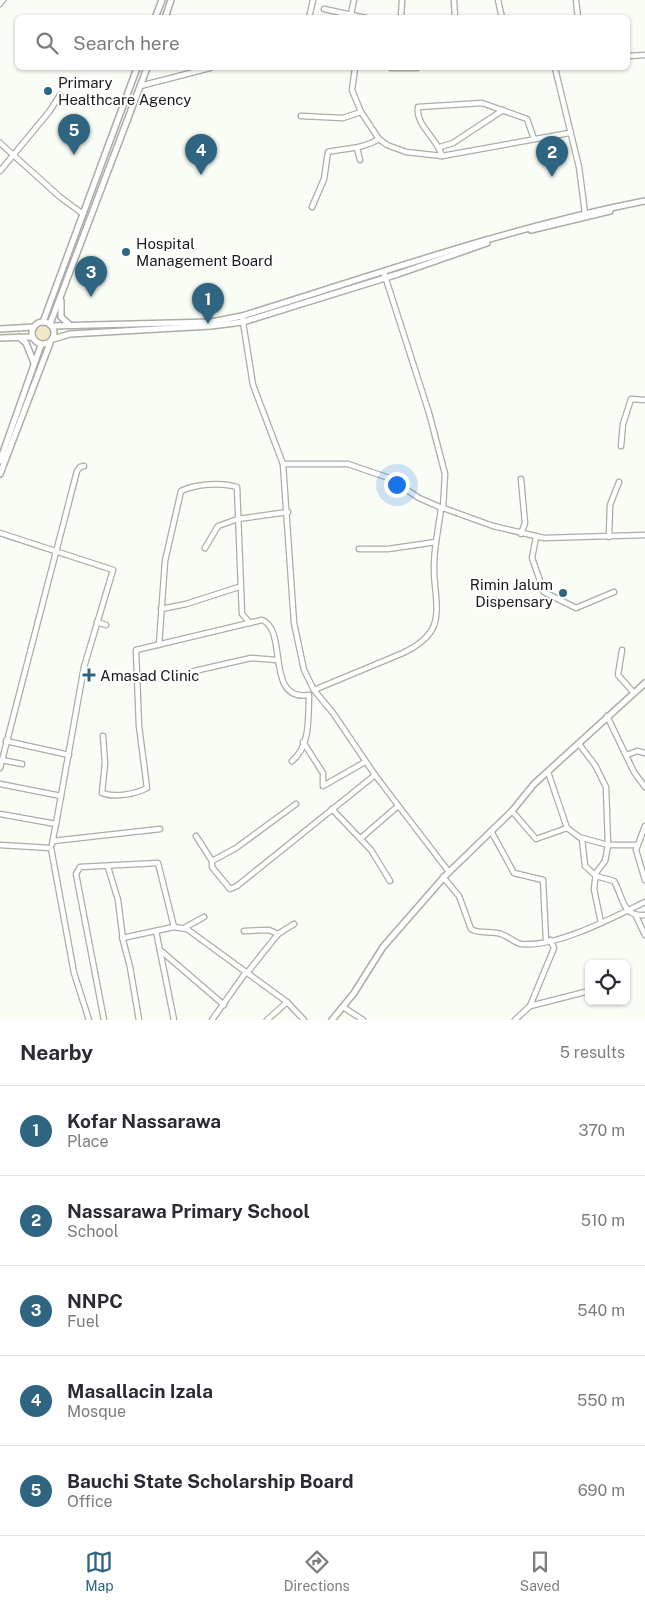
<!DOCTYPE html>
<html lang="en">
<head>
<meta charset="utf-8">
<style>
	body { margin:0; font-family:"Public Sans",sans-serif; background:#f7f7f7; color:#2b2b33 }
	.controls { position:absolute; right:15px; bottom:15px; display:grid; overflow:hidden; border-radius:8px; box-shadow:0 1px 4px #0004 }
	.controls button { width:45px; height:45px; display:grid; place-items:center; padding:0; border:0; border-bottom:1px solid #e1e1e2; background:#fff; color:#2b2b33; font:25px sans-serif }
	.you { position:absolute; left:396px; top:484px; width:18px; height:18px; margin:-12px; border:4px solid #fff; border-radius:50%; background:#1a73e8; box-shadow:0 0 0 8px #1a73e833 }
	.badge { display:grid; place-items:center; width:32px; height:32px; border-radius:50%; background:#2f6580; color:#fff; font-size:16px; font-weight:700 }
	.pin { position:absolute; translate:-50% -41px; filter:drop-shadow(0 1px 2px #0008) }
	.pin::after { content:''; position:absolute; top:26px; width:18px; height:15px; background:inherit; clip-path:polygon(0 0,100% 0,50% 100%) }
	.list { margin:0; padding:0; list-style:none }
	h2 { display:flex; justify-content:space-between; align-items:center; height:65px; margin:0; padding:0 20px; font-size:21px }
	h2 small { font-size:16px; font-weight:400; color:#7c7c81 }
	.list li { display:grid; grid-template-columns:32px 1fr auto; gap:15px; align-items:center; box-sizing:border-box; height:90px; padding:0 20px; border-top:1px solid #e1e1e2 }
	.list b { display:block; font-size:19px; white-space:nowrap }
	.list p { margin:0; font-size:16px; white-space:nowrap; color:#7c7c81 }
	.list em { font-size:16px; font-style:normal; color:#7c7c81 }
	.icon { flex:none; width:28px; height:28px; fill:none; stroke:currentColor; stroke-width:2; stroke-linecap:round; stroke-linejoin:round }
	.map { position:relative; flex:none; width:645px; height:1020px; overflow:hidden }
	.search { position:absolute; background:#fff; box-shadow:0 1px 4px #0004; left:15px; right:15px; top:15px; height:55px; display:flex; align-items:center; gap:12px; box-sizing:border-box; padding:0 18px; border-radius:8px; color:#7c7c81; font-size:19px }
	.sheet { height:515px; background:#fff }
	nav { display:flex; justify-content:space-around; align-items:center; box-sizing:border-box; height:70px; border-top:1px solid #e1e1e2; background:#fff; font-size:14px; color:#7c7c81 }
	nav a { display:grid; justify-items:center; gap:2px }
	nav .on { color:#2f6580 }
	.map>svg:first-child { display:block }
	.green { fill:#f3e8c5 }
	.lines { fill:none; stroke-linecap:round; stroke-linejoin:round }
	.minor-casing { stroke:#a9aea7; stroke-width:7 }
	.tertiary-casing { stroke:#a9aea7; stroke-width:8 }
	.minor { stroke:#fff; stroke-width:4.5 }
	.tertiary { stroke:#fff; stroke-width:5 }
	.poi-dot { fill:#2f6580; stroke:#fff; stroke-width:2 }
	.labels { text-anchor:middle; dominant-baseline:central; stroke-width:4; stroke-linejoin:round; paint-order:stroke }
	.poi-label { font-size:15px; fill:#1b1c1a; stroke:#fff; text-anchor:start }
</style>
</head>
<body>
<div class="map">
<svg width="645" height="1020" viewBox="0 0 645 1020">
	<rect width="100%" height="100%" fill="#f9fdf6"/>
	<circle class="green" cx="44" cy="333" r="8"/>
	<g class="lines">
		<defs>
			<g id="minor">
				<path d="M454 0 455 18"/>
				<path d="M498 0 502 18"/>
				<path d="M576 0 578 18"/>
				<path d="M0 4 3 0"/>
				<path d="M324 9 366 18"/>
				<path d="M351 14 354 0"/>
				<path d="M309 18 313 0"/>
				<path d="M401 18 402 0"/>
				<path d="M628 56 645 55"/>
				<path d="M355 68 352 90 361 112 379 139 387 145 406 152 442 156 569 133"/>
				<path d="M391 68H417"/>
				<path d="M555 68 579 167 585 213"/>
				<path d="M140 86 210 68"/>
				<path d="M301 116 343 118 361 112"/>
				<path d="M0 143 60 197 83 214"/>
				<path d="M440 147 453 143 503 110"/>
				<path d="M357 148 360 160"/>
				<path d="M442 156C438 139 415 125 418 107L482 103 527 119 534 139"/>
				<path d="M0 171 49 112 60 95"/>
				<path d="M312 207 324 179 328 152C346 148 363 149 379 139"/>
				<path d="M384 273 429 413 445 474 443 508"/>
				<path d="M242 316 253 385 283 464 294 623 304 670 314 690 333 713 375 775 449 872"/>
				<path d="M621 446 623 424 631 399 645 400"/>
				<path d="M283 464H348L389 478 419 498 442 508"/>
				<path d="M521 479 525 523 521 534"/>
				<path d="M0 533 113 570 84 667 56 824"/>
				<path d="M536 537 532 558 544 592 576 608 614 592"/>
				<path d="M609 537 610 505 619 482"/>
				<path d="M205 548 218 526 238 519 288 512"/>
				<path d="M359 549H388L436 542 441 509 443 508 493 526 544 538 645 535"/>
				<path d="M161 609 186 604 239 587"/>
				<path d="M97 622 106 625"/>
				<path d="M159 645 165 561 181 491C196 484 221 482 237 487L242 614 250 623"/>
				<path d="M622 650 618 675 633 692"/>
				<path d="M190 672 251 658 277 660"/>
				<path d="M314 690 403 653C438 636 439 621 435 585 433 570 434 556 436 542"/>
				<path d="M607 716 634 772 645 787"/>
				<path d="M103 736 105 763 102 793C114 798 136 794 147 788L139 726 136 650 262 620C289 630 264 702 309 695 308 716 311 746 292 761"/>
				<path d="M6 741 69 755"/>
				<path d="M303 742 323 773V786L365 762"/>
				<path d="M579 744 595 765 606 787 608 845 605 861 596 873 594 889 601 923"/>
				<path d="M627 755 637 751 645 753"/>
				<path d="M2 760 22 764"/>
				<path d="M0 768 77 471 80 467 84 466"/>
				<path d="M548 772 567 828"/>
				<path d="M0 784 61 796"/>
				<path d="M332 809 371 850 390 881"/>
				<path d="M512 811 536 839 567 828 582 839 585 866 596 876 614 881C624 899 622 917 645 915"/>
				<path d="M0 814 56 824 52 844"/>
				<path d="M645 826 636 850 645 880"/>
				<path d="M491 831 514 873 543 880 546 940"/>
				<path d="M196 836 212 861V867L230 889 237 886 375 775"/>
				<path d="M579 837 608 845H637"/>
				<path d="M361 838 398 806"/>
				<path d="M53 841 160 829"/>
				<path d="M0 845 51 848 74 973 89 1020"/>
				<path d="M212 861 236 848 296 804"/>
				<path d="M108 867 118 900 123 940 130 967 139 1020"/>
				<path d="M443 877 459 896 471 929C478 934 488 931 497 933 506 934 513 942 521 944 556 948 614 917 645 902"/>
				<path d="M636 916 645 935"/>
				<path d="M184 928 204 917"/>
				<path d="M156 931 174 1020"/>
				<path d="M244 931 269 930 278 934"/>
				<path d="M122 938 174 927 187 929 287 1002 304 1020"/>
				<path d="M160 950 224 1005"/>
				<path d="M247 973 278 934 294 924"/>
				<path d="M530 1006 554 948 550 940"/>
				<path d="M343 1007 363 1020"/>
				<path d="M104 1020 76 874 80 867 158 863 174 927"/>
				<path d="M212 1020 246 972"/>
				<path d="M267 1020 287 1002"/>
				<path d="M515 1020 530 1006 589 991"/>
			</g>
			<g id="tertiary">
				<path d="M155 18 162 0"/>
				<path d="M165 18 171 0"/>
				<path d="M531 230 610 211"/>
				<path d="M61 301V317L70 325"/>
				<circle cx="43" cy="333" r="11"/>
				<path d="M43 322 137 68"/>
				<path d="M50 324 147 68"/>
				<path d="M52 326 211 322 242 316C375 275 507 228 645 201"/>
				<path d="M0 329 34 327"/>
				<path d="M19 337 26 343 34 363"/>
				<path d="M0 338 32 337"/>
				<path d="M53 339 70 334 211 326 243 322 398 274 487 243"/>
				<path d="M0 461 41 345"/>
				<path d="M0 474 50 343"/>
				<path d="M332 1020 354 993 383 947 445 876 512 811 534 784 645 683"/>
			</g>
		</defs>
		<use href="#minor" class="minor-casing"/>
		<use href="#tertiary" class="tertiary-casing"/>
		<use href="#minor" class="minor"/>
		<use href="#tertiary" class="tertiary"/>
	</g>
	<g class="poi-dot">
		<circle cx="48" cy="91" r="5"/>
		<circle cx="126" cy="252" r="5"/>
		<circle cx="563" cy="593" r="5"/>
		<path d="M86.5 667.5h5v5h5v5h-5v5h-5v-5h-5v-5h5z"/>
	</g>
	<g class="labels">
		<g class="poi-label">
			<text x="58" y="82">Primary<tspan x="58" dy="17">Healthcare Agency</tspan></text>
			<text x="136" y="243">Hospital<tspan x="136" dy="17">Management Board</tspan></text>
			<text x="553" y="584" text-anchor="end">Rimin Jalum<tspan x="553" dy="17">Dispensary</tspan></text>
			<text x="100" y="675">Amasad Clinic</text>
		</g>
	</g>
</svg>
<div class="controls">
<button><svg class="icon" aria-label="locate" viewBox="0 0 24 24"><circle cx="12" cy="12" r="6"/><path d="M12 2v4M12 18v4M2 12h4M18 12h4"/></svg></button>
</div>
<div class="you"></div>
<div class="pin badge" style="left:208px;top:324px">1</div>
<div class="pin badge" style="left:552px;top:177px">2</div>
<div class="pin badge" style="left:91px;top:297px">3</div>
<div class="pin badge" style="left:201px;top:175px">4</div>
<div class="pin badge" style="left:74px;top:155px">5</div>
<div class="search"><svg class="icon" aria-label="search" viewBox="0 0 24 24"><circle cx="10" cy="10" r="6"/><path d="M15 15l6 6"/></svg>Search here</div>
</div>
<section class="sheet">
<h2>Nearby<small>5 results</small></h2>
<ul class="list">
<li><span class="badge">1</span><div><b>Kofar Nassarawa</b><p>Place</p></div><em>370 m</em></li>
<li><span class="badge">2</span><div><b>Nassarawa Primary School</b><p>School</p></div><em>510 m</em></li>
<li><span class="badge">3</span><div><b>NNPC</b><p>Fuel</p></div><em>540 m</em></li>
<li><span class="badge">4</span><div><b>Masallacin Izala</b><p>Mosque</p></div><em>550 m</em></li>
<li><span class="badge">5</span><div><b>Bauchi State Scholarship Board</b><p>Office</p></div><em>690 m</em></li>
</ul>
</section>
<nav>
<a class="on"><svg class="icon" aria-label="map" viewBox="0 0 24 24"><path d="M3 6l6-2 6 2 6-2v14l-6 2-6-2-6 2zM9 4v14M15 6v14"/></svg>Map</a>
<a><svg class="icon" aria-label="directions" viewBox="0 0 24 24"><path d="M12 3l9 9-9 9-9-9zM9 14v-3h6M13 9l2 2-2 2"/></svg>Directions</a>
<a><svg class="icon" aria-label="saved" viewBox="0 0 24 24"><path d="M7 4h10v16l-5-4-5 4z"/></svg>Saved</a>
</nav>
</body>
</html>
